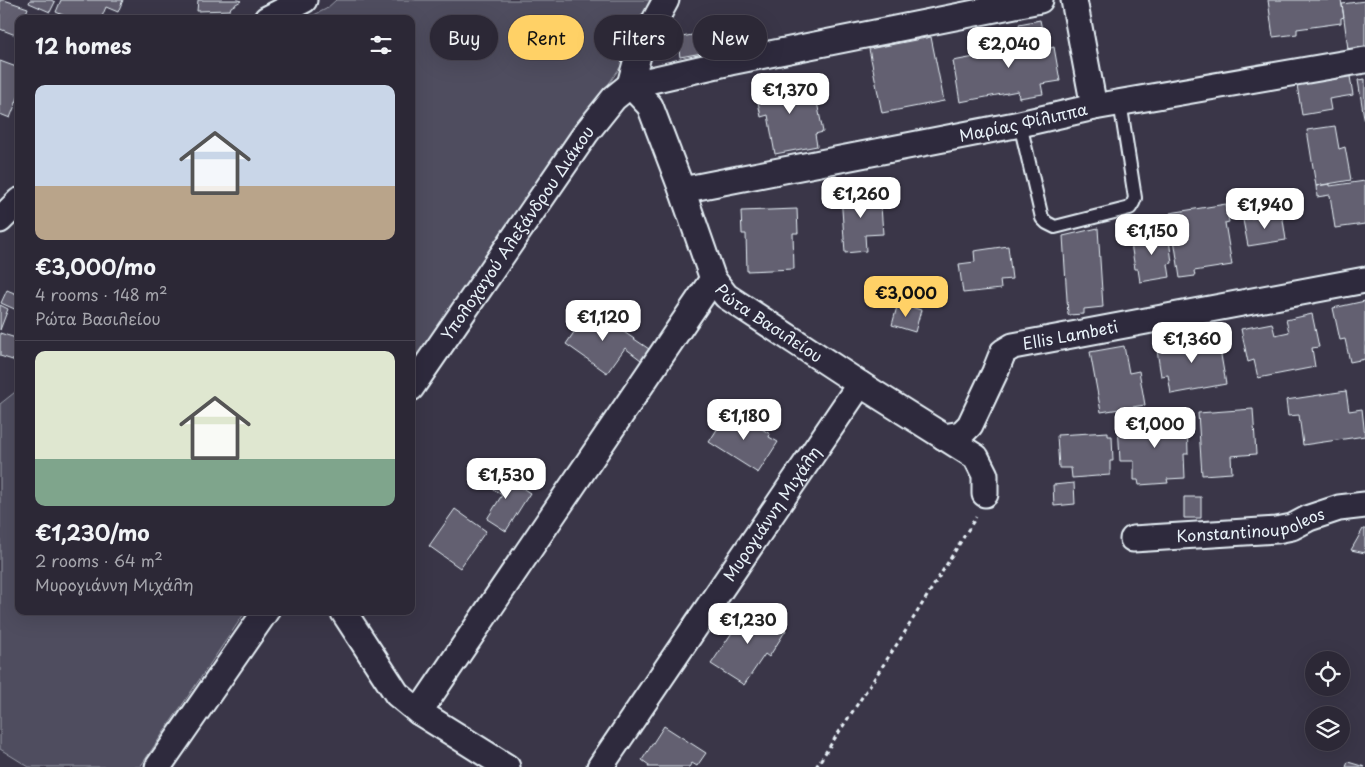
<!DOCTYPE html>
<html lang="en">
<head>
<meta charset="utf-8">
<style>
	:root { --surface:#2c2836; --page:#383442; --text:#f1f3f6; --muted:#a6a6ad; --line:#484451; --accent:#ffd166 }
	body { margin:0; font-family:"Playpen Sans",sans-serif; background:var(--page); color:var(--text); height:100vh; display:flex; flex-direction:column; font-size:19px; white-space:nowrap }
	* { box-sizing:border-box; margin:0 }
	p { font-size:16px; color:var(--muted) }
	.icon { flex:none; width:28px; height:28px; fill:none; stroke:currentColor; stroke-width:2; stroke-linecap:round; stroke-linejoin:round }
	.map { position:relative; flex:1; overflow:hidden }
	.drawer { position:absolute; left:15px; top:15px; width:400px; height:600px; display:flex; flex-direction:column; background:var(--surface); border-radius:10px; box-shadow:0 5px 20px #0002,0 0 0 1px var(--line) }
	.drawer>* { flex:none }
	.top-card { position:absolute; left:430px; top:15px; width:475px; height:45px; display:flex; gap:10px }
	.tools { position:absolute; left:1305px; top:651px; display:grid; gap:10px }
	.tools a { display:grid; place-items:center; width:45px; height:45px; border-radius:50%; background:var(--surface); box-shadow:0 5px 20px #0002,0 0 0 1px var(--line); font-size:25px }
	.price { position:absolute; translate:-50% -42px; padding:0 11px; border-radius:10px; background:#fff; color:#222; font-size:16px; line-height:32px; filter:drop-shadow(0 1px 2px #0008) }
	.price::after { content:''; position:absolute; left:50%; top:30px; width:15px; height:11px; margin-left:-8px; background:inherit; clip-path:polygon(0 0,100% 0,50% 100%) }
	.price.selected { background:var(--accent); color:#111 }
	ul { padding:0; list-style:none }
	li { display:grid; align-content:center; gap:10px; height:265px; padding:0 20px }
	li+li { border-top:1px solid var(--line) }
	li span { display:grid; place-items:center; height:155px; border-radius:10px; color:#555 }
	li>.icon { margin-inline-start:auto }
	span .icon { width:90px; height:90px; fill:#fffc; stroke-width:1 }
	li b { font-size:21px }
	h2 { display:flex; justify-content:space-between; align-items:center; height:60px; padding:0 20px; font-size:21px }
	.tag { padding:0 18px; border-radius:22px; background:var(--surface); box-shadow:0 5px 20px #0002,0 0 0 1px var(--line); font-size:18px; line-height:45px }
	.tag.selected { background:var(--accent); color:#111 }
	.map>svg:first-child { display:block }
</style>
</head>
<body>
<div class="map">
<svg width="1365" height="767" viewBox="0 0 1365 767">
	<rect width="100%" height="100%" fill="#3a3648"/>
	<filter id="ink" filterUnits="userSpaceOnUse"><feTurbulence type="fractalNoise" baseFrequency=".02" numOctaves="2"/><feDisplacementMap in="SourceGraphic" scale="10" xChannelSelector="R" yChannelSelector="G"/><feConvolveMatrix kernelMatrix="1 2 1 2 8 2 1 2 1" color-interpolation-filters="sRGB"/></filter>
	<g filter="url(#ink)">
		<path fill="#504e5f" stroke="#9ca0ac" d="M336,0H659L632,50L411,371V19H306L326,9Z
			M19,389V611H246L140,767H29L0,749V404Z"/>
		<path fill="#636171" stroke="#e8f1f8" d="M0,0H4L28,8L24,19H19L18,36L0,29Z
			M30,0H51L55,2L50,12L29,3Z
			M61,0H123L118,12L106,7L101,19H72L56,12Z
			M198,0H239L241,1L231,7L230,10L197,11Z
			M1268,0H1341L1344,17L1341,18V23L1297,29V34L1273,37Z
			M1365,1V47L1348,49L1342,4Z
			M1040,20L1046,49L1054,47L1060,81L1041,84L1043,94L1019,98L1018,91L960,102L953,61L1023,48L1019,24Z
			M697,34L702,53L680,57L677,38Z
			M931,37L944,101L882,113L869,49Z
			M0,61L19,68V95L10,118L0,114Z
			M1349,70L1353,95L1329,99L1331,110L1302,115L1296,79Z
			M800,78L804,99L816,97L823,132L815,134L817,146L775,154L768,115L761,117L755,87Z
			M1365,79V124L1358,80Z
			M1335,126L1339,149L1345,147L1351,180L1316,186L1307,130Z
			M1365,181V224L1335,228L1330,195L1317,197L1316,186L1330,184V186Z
			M880,192L883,234L865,235L866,251L845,253L841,195Z
			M1226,204L1229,222L1225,223L1232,265L1194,271L1195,276L1180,278L1170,213Z
			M797,209L798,233H793L794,269L747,271L746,234H742L741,211Z
			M1282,213L1286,240L1248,246L1243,220Z
			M1098,228L1103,307L1084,309V314L1068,315L1063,236Z
			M1168,231L1172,263L1168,264L1170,277L1140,282L1138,269H1135L1130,237Z
			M1008,246L1012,279L1000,280L1001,289L963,293L959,264L975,262L974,251Z
			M7,290L19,295V311L1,303Z
			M1365,301V359L1350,362L1345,339L1340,340L1333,308Z
			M898,303L921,310L915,332L892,325Z
			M0,305L8,309L0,330Z
			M590,309L649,349L641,360L625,348L607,373L566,344Z
			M1312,314L1319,347L1312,348L1315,367L1258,378L1254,360L1248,362L1241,329L1272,323L1275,335L1289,332L1286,320Z
			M1217,332L1226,384L1171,394L1168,375L1161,376L1156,344L1181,339L1183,351L1197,349L1195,337Z
			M0,333L19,339V362L0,356Z
			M1124,346L1129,373L1139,371L1145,405L1101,412L1090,352Z
			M1346,391L1349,411L1362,409L1365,436L1303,445L1299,415L1288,416L1286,400Z
			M730,409L770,434L769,437L778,442L758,473L709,442Z
			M1253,409L1256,454L1231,456L1232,473L1202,475L1198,413Z
			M1187,419L1188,454H1184L1185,478L1167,479L1168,483L1139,485L1138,480H1134V461H1120L1118,423Z
			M1108,432V436H1112L1113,461H1110V475L1072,478L1071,468H1059L1057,435Z
			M493,469L530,493L506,531L487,519L502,495L484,483Z
			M1074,483L1075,504L1054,506L1053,485Z
			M1184,497H1201V518H1184Z
			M455,509L486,531L460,568L429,546Z
			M1363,529H1365V553L1351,550Z
			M747,604L786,630L769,657L765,654L744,685L711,664L735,628L733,626Z
			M664,726L706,753L697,766L692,763L689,767H648L649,765L642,760Z
			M1348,762L1365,767H1346Z"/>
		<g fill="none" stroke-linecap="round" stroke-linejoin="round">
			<defs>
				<path id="lane" d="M1020,124L1042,218L1047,223L1055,227L1130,208L1133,203L1135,198L1120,102"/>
				<g id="street">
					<path d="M1074,0L1094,107"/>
					<path d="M267,19L304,0"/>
					<path id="s1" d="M630,85L650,106L682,190L713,279L726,296L860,384L976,457L985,475V494"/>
					<path d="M630,85L640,48L666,0"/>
					<path id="s2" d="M682,190L1020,124L1094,107L1365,60"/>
					<path d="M0,220L19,201"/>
					<path id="s3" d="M411,388L586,133L614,98L630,85L730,62L1040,0"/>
					<path id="s4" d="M944,437L961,434L970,425L995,372L1003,352L1013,346L1365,280"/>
					<path id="s5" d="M1133,539L1277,530L1292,527L1309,518L1339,508L1365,505"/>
					<path d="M343,611L397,694L419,712L507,767"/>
					<path d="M419,712L713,279"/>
					<path d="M158,767L266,611"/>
					<path id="s6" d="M600,767L860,384"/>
				</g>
			</defs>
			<use href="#lane" stroke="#e8f1f8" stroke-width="16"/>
			<use href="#street" stroke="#e8f1f8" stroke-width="29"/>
			<path stroke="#e8f1f8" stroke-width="3" stroke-dasharray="4 4" stroke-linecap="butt" d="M816,767L903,635L976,517"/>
			<use href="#lane" stroke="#2f2a3d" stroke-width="12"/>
			<use href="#street" stroke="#2f2a3d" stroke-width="25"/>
		</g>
	</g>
	<g text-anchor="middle" stroke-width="4" stroke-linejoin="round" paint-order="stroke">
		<g font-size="16" fill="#e8f1f8" stroke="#2f2a3d">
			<text dy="6" stroke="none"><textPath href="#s2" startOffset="348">Μαρίας Φίλιππα</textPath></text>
			<text dy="6" stroke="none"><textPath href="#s3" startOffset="188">Υπολοχαγού Αλεξάνδρου Διάκου</textPath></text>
			<text dy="6" stroke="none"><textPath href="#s1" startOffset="285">Ρώτα Βασιλείου</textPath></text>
			<text dy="6" stroke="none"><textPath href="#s4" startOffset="180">Ellis Lambeti</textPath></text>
			<text dy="6" stroke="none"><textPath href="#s6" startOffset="306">Μυρογιάννη Μιχάλη</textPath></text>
			<text dy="6" stroke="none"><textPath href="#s5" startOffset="119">Konstantinoupoleos</textPath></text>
		</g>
	</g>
</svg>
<div class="tools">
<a><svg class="icon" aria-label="locate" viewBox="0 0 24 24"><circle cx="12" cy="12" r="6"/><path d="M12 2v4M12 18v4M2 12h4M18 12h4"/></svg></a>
<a><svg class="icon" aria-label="layers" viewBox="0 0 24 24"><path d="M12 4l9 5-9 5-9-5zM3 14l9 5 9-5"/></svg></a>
</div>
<b class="price" style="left:1009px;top:69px">€2,040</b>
<b class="price" style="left:790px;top:115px">€1,370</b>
<b class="price" style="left:861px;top:219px">€1,260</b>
<b class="price" style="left:1265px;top:230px">€1,940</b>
<b class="price" style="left:1152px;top:256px">€1,150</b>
<b class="price selected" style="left:906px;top:318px">€3,000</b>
<b class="price" style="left:603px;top:342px">€1,120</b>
<b class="price" style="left:1192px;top:364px">€1,360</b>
<b class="price" style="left:744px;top:441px">€1,180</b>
<b class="price" style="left:1155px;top:449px">€1,000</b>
<b class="price" style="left:506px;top:500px">€1,530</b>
<b class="price" style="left:748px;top:645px">€1,230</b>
<div class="top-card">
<a class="tag">Buy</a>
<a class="tag selected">Rent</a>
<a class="tag">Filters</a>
<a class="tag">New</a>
</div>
<section class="drawer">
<h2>12 homes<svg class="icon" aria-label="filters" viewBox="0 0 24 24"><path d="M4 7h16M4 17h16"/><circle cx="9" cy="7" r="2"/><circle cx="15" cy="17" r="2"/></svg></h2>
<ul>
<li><span style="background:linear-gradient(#c9d6e8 65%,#b9a48a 0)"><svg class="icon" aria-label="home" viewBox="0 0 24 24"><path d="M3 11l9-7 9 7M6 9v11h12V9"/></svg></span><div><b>€3,000/mo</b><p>4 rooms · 148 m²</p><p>Ρώτα Βασιλείου</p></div></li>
<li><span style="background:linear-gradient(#dfe7d0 70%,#7fa58c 0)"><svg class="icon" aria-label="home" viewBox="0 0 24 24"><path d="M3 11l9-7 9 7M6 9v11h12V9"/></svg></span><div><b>€1,230/mo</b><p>2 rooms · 64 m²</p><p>Μυρογιάννη Μιχάλη</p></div></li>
</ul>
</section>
</div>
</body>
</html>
